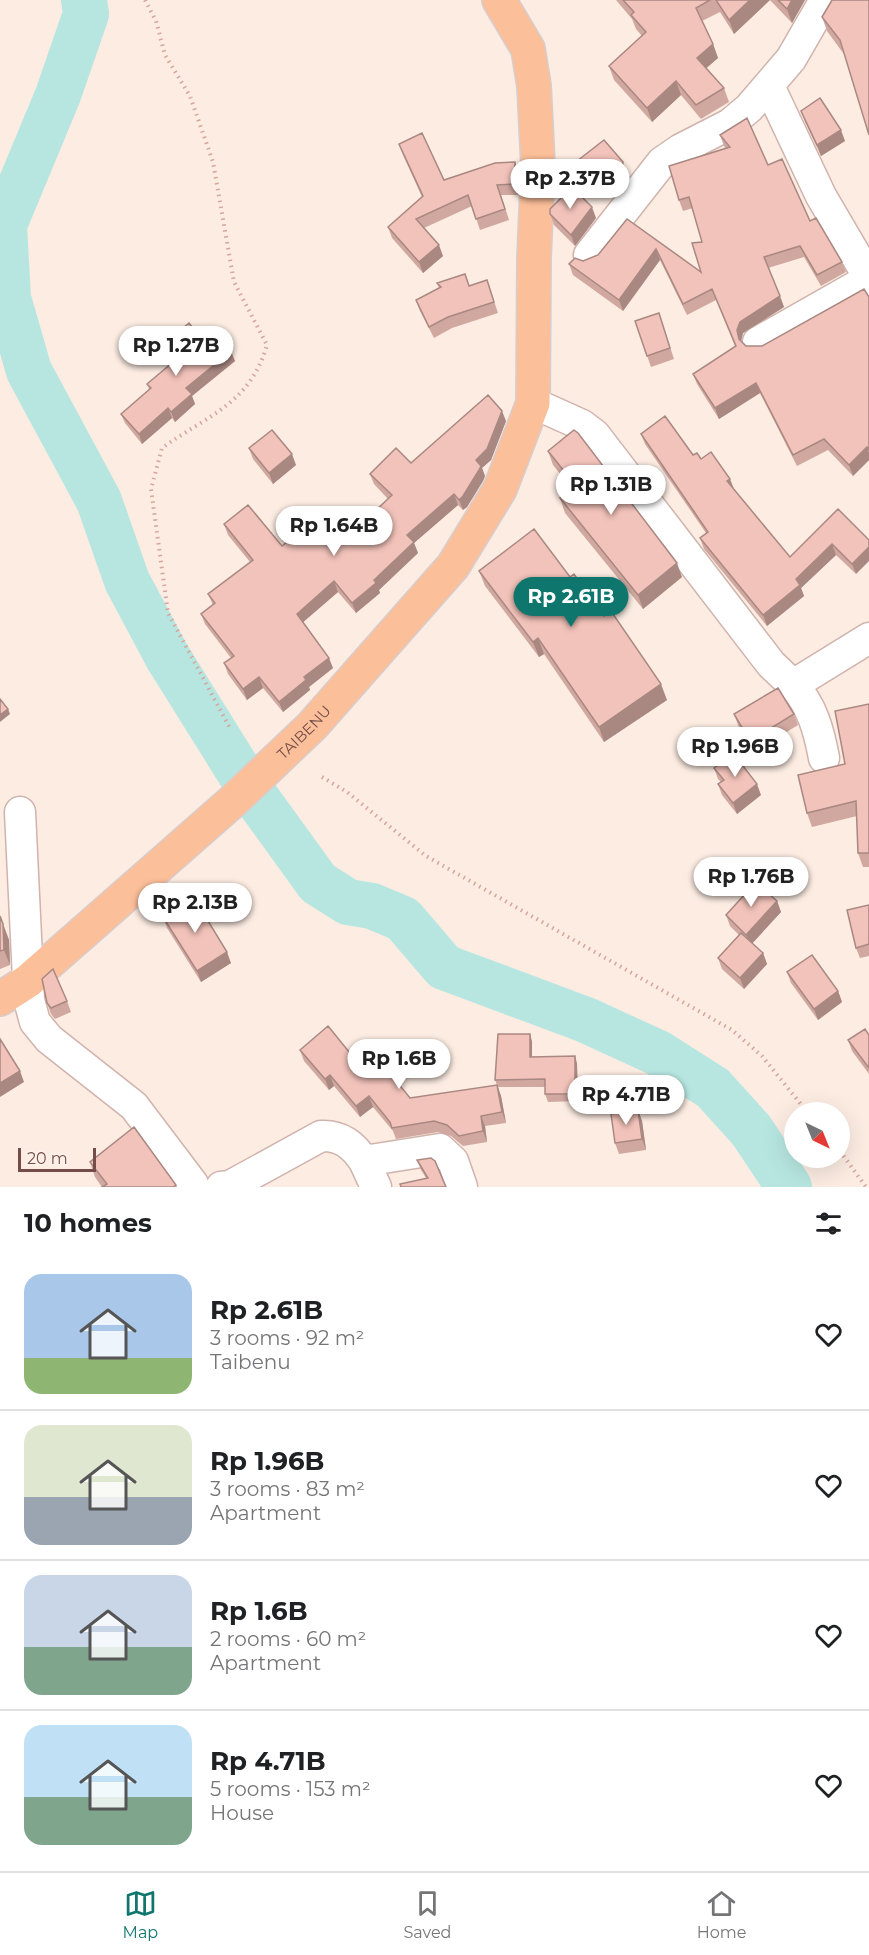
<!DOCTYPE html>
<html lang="en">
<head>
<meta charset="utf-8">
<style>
	:root { --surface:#fff; --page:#f2f2f2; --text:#202124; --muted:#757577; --line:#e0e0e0; --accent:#0f766e }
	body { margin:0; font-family:Montserrat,sans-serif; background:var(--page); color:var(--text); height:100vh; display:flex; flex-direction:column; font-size:22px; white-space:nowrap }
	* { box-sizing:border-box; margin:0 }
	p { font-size:20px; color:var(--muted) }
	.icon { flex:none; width:33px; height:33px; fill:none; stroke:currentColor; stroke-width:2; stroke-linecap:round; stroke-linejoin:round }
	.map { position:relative; height:1187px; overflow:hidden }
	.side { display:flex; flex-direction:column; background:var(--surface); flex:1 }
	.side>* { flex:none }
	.needle { width:39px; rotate:137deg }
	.buttons { position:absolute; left:784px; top:1102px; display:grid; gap:12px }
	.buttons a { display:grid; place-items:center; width:66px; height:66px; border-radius:50%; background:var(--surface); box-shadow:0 6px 24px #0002; font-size:30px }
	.scale { position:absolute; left:18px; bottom:15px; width:78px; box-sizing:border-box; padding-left:6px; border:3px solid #744d49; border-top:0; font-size:16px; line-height:21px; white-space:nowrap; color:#744d49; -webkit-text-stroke:4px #fff1e9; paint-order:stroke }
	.price { position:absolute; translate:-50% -51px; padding:0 14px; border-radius:21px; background:#fff; color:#222; font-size:20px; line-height:39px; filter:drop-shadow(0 2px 3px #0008) }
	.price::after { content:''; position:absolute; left:50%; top:36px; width:18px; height:14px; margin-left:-9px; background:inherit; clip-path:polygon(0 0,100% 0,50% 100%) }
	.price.current { background:var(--accent); color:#fff }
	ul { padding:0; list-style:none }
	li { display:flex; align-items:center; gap:18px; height:150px; padding:0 24px }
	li+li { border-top:2px solid var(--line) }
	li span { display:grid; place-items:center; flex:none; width:168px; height:120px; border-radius:18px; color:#555 }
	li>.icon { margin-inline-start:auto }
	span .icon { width:72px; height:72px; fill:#fffc; stroke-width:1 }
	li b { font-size:26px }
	h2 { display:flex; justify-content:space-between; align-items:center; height:72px; padding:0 24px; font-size:26px }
	.menu { display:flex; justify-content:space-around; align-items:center; height:84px; border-top:2px solid var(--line); background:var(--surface); font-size:16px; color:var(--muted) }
	.menu a { display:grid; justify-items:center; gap:3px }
	.menu .current { color:var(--accent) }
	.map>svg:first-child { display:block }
</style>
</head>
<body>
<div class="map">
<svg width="869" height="1187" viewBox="0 0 869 1187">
	<rect width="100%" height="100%" fill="#fcece2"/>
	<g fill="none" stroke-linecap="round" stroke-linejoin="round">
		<path stroke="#b7e6e1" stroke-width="46" d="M84,0L86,14L58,95L4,225L8,298L29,371L99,501L127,581L167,656L250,789L318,883L348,902L372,906L403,919L444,967L586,1020L658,1053L713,1088L751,1130L789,1187"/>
		<defs>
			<path id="minor" d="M769,86L821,196L869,278
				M589,255L662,162L681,149L730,124L749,108L791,59L825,0
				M758,342L869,279
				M533,403L582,425L595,435L771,664L793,685
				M824,758C819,731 812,705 793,685L869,638
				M20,812L29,1000L35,1022L49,1039L134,1106L193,1184L192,1187
				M364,1161L376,1187
				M221,1187L230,1186L321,1136C341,1135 353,1145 364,1161L440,1149L453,1161L462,1187"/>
			<g id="primary">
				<path id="s1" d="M0,999L28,981L233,801L312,726L453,566L500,489L533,403L534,258L538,165L534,86L528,49L499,0"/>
			</g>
		</defs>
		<use href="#minor" stroke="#d0b3ac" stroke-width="33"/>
		<use href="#primary" stroke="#d8cdcc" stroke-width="36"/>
		<path stroke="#d6a59d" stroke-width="4" stroke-dasharray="1.5 4.5" stroke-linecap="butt" d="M145,0L156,21L165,55L190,96L213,162L234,282L267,345C250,404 208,415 162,448L151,489L168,613L230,728
			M322,777L347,792L426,856L732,1030L762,1056L808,1113
			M840,1151L866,1187"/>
		<use href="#minor" stroke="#fff" stroke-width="30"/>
		<use href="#primary" stroke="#fbbf9a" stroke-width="33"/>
	</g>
	<path fill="#d0a8a0" d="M616,0H805L792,23L770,0L734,34L720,12L702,21L713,44L718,58L706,68L724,88L729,102L701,119L681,95L652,122L614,80L609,66L642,36L636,29L632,19Z
		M832,0L843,53L827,31L822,17Z
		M801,111L845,141L821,156L805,122Z
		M720,135L768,165L842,262L846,272L821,286L804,257L768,268L784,307L743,333L741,341L746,346H762L869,297V460L853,476L828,450L797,466L760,393L719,419L697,384L693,374L735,346L716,300L687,315L660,260L623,311L573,275L569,264L583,261L598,255L627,219L701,272L702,242L693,208L683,211L679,200L726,149L724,146Z
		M399,144L444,180L519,172L518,195H501L509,220L480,230L472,206L424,228L443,256L423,273L392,238L388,227L422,197L403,155Z
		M577,161L623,162L627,173L606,191H597L582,172Z
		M550,214L596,218L575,246L554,225Z
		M487,280L498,313L452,328L434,338L420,311L416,300L439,288L437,283L469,286Z
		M659,313L674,359L651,367L635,321Z
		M166,342L205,343L235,361L192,396L195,404L175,422L172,418L142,444L125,423L121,414L149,389L147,384L176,359L170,352Z
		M506,421L491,460L482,468L485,476L483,481L467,507L463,510L458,505L414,543L418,553L379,590L380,593L356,613L338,592L303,622L333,668L309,687L310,690L283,712L263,688L247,700L228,674L224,663L231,658L205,624L201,614L213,605L208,594L250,562L228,535L224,524L282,546L350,535L388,499L374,484L370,474L411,463Z
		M641,434L701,459L733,488L790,557L838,509L856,574L836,555L801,588L804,596L767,626L704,549L700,538L706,533L645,444Z
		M249,448L296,465L273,484L253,459Z
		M548,451L682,577L643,609L565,513L560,498L573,490L553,465Z
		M479,571L570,577L604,616L667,700L604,742L544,654L539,657L485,586Z
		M869,704V867H863L858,853L857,816L812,827L807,813L845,764Z
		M734,714H794L798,725L754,752L738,725Z
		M714,768L761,795L737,814L722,795L718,784L721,782L718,779Z
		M777,901L781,912L752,943L763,953L767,964L744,989L722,969L718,958L739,935L730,926L726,915Z
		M869,905V956L860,958L856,948Z
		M0,916L9,940L10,965L0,969Z
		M163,917L231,963L201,982L167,928Z
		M787,972L838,991L842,1002L818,1020L791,983Z
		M67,1001L71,1012L55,1019L51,1014L47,1003Z
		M530,1034L532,1042V1057L575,1056L577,1064L578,1101L548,1102L545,1094V1087H498L501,1096L506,1123L485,1126L487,1142L463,1146L451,1136L438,1132L396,1139L393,1131L373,1107L360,1117L334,1086L329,1090L304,1061L300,1050L358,1063L410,1098L497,1085L495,1080Z
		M869,1035V1074L852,1051L848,1040Z
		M638,1110L642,1121L646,1150L619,1154L615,1143Z
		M417,1160L446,1187L426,1178L421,1170Z
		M90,1162L176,1185L177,1187H102L95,1177Z"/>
	<path fill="#a98882" d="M750,0H770L734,34L729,20Z
		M792,0H805L792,23L787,9Z
		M713,44L718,58L702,72L697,58Z
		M676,81L681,95L652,122L647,108Z
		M841,130L845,141L821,156L817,145Z
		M515,162L519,172L518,195L514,184Z
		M623,162L627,173L606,191L602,180Z
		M592,207L596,218L575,246L571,235Z
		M439,245L443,256L423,273L419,262Z
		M656,249L660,260L623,311L619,300Z
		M780,296L784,307L743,333L741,341L739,339L737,330L740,322Z
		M231,351L235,361L192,396L195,404L175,422L171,412L186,388Z
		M756,383L760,393L719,419L715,408Z
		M168,408L172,418L142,444L139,434Z
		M502,411L506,421L491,460L482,468L485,476L483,481L467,507L463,510L459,500L476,460Z
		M867,447L869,453V460L853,476L849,465Z
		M292,454L296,465L273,484L269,473Z
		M730,479L734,489L727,481Z
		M454,494L458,505L414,543L418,553L379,590L380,593L356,613L352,603L407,535Z
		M832,544L836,555L801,588L804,596L767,626L763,615L796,579Z
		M869,547V561L856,574L852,564Z
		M677,563L682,577L643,609L638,595Z
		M334,581L338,592L301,624L297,614Z
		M538,638L544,654L539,657L533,642Z
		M329,658L333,668L309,687L310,690L283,712L279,702L304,677Z
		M259,677L263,688L247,700L243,689Z
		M661,684L667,700L604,742L599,727Z
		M8,709L10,714L0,722V715Z
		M757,784L761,795L737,814L733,803Z
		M777,901L781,912L750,946L746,935Z
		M3,924L9,940L10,965L4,950Z
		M227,952L231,963L201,982L197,971Z
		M763,953L767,964L744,989L740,978Z
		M838,991L842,1002L818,1020L814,1009Z
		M530,1034L532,1042V1065L530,1057Z
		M575,1056L577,1064L578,1101L575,1094Z
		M20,1071L24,1082L0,1097V1083Z
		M330,1075L334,1086L329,1090L325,1079Z
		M497,1085L501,1096L506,1123L502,1112Z
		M369,1096L373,1107L360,1117L356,1106Z
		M638,1110L642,1121L646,1150L642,1139Z
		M481,1116L485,1126L487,1142L483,1131Z"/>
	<path fill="#f2c3ba" stroke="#a98882" stroke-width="1.5" d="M623,0H710L696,8L713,44L697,58L724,88L696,105L676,81L647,108L609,66L646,32L631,15L634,12Z
		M716,0H750L729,20Z
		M778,0H792L787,9Z
		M832,0H869V135L840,40L822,17Z
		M820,98L841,130L817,145L801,111Z
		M747,118L768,165L782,159L810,221L816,218L842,262L817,275L800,246L764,257L780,296L740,322L737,330L739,339L746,346H762L864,289L869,297V450L867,447L849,465L824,439L793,455L756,383L715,408L693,374L736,346L712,289L683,304L656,249L619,300L569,264L575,258L583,261L598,255L627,219L701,272L692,243L702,242L689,197L679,200L669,166L730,147L720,135Z
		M422,133L444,180L495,163L515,162L514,184L497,185L505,209L476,219L468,195L416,219L439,245L419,262L388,227L423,196L399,144Z
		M604,140L623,162L602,180H593L577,161Z
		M572,187L592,207L571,235L550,214V209Z
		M465,274L469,286L487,280L494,302L448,317L429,327L416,300L441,287L437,283Z
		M659,313L670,348L647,356L635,321Z
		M189,323L205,343L217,333L231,351L186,388L192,394L171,412L168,408L139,434L121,414L151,388L147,384L179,357L166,342Z
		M488,395L502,411L487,449L476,460L481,466L479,470L463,496L459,500L454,494L407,535L414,542L374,580L376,583L352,603L334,581L297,614L329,658L304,677L306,680L279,702L259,677L243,689L224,663L234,656L201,614L215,603L208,594L253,560L224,524L248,505L282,546L327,509L350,535L392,495L370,474L396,448L411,463Z
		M665,416L693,455L697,453L701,459L711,452L730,479L727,481L790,557L838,509L869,540V547L852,564L832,544L796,579L800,585L763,615L700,538L708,532L641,434Z
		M272,430L292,454L269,473L249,448Z
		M574,430L578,433L677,563L638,595L560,498L577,487L548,451Z
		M534,529L570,577L574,574L604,616L611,611L661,684L599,727L538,638L533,642L479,571Z
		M778,688L794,714L750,741L734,714Z
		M0,699L8,709L0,715Z
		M869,704V853H858L856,801L807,813L798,775L845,764L835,711Z
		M733,753L757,784L733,803L718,784L724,780L714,768Z
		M756,882L777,901L746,935L726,915Z
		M194,898L227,952L197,971L163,917Z
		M869,905V944L856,948L847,910Z
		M0,916L3,924L4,950L0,951Z
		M741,933L763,953L740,978L718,958Z
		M812,955L838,991L814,1009L787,972Z
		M53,969L67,1001L51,1008L47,1003L42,979Z
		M328,1026L358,1063L372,1051L410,1098L497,1085L502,1112L481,1116L483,1131L459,1136L447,1125L434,1121L392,1128L390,1122L369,1096L356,1106L330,1075L325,1079L300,1050Z
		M865,1029L869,1035V1068L848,1040Z
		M498,1034H530V1057L575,1056V1094H545V1079L495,1080Z
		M0,1039L20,1071L0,1083Z
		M638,1110L642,1139L615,1143L611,1114Z
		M134,1127L176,1185L173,1187H102L107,1184L90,1162Z
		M431,1158L435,1161L446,1187H401L400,1184L428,1178L417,1160Z"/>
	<g text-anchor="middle" stroke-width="4.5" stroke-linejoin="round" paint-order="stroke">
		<g font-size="15" fill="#744d49" stroke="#fff1e9">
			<text dy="5" stroke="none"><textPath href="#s1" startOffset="405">TAIBENU</textPath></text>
		</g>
	</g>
</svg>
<div class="buttons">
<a><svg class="needle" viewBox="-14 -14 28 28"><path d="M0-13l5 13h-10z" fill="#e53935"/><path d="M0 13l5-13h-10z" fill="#757577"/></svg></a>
</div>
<div class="scale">20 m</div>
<b class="price" style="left:570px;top:210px">Rp 2.37B</b>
<b class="price" style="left:176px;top:377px">Rp 1.27B</b>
<b class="price" style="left:611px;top:516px">Rp 1.31B</b>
<b class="price" style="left:334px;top:557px">Rp 1.64B</b>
<b class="price current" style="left:571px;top:628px">Rp 2.61B</b>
<b class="price" style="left:735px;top:778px">Rp 1.96B</b>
<b class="price" style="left:751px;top:908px">Rp 1.76B</b>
<b class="price" style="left:195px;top:934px">Rp 2.13B</b>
<b class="price" style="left:399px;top:1090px">Rp 1.6B</b>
<b class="price" style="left:626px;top:1126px">Rp 4.71B</b>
</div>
<section class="side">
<h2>10 homes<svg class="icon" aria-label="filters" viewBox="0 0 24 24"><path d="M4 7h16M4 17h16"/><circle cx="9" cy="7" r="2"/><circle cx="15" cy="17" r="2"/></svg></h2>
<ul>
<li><span style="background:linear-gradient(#a9c7e8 70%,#8fb573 0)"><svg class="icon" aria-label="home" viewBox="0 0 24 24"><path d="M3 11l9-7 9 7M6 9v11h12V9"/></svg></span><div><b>Rp 2.61B</b><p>3 rooms · 92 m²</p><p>Taibenu</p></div><svg class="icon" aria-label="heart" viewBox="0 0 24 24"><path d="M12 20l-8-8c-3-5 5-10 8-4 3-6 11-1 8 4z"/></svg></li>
<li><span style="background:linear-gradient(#dfe7d0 60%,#9aa5b1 0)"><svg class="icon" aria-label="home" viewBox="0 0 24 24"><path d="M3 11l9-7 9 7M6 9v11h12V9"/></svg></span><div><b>Rp 1.96B</b><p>3 rooms · 83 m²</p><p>Apartment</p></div><svg class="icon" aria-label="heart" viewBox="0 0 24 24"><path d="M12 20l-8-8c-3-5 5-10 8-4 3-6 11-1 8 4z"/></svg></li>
<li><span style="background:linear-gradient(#c9d6e8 60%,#7fa58c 0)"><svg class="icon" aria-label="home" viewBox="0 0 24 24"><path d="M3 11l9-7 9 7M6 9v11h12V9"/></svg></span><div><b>Rp 1.6B</b><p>2 rooms · 60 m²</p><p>Apartment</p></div><svg class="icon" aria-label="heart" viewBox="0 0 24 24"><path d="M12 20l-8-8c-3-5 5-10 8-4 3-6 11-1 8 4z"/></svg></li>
<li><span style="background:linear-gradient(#bfe0f5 60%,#7fa58c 0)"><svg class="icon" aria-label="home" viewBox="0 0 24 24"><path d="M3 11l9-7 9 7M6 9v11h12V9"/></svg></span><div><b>Rp 4.71B</b><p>5 rooms · 153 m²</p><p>House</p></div><svg class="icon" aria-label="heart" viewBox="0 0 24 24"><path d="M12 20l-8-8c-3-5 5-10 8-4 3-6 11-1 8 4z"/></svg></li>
</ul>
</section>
<nav class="menu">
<a class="current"><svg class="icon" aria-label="map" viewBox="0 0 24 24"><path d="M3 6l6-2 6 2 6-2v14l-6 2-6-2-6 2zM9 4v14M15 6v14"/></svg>Map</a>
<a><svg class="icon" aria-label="saved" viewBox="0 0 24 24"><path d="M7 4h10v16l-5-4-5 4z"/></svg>Saved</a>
<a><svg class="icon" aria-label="home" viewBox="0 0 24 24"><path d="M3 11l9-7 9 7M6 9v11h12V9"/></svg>Home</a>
</nav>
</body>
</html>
